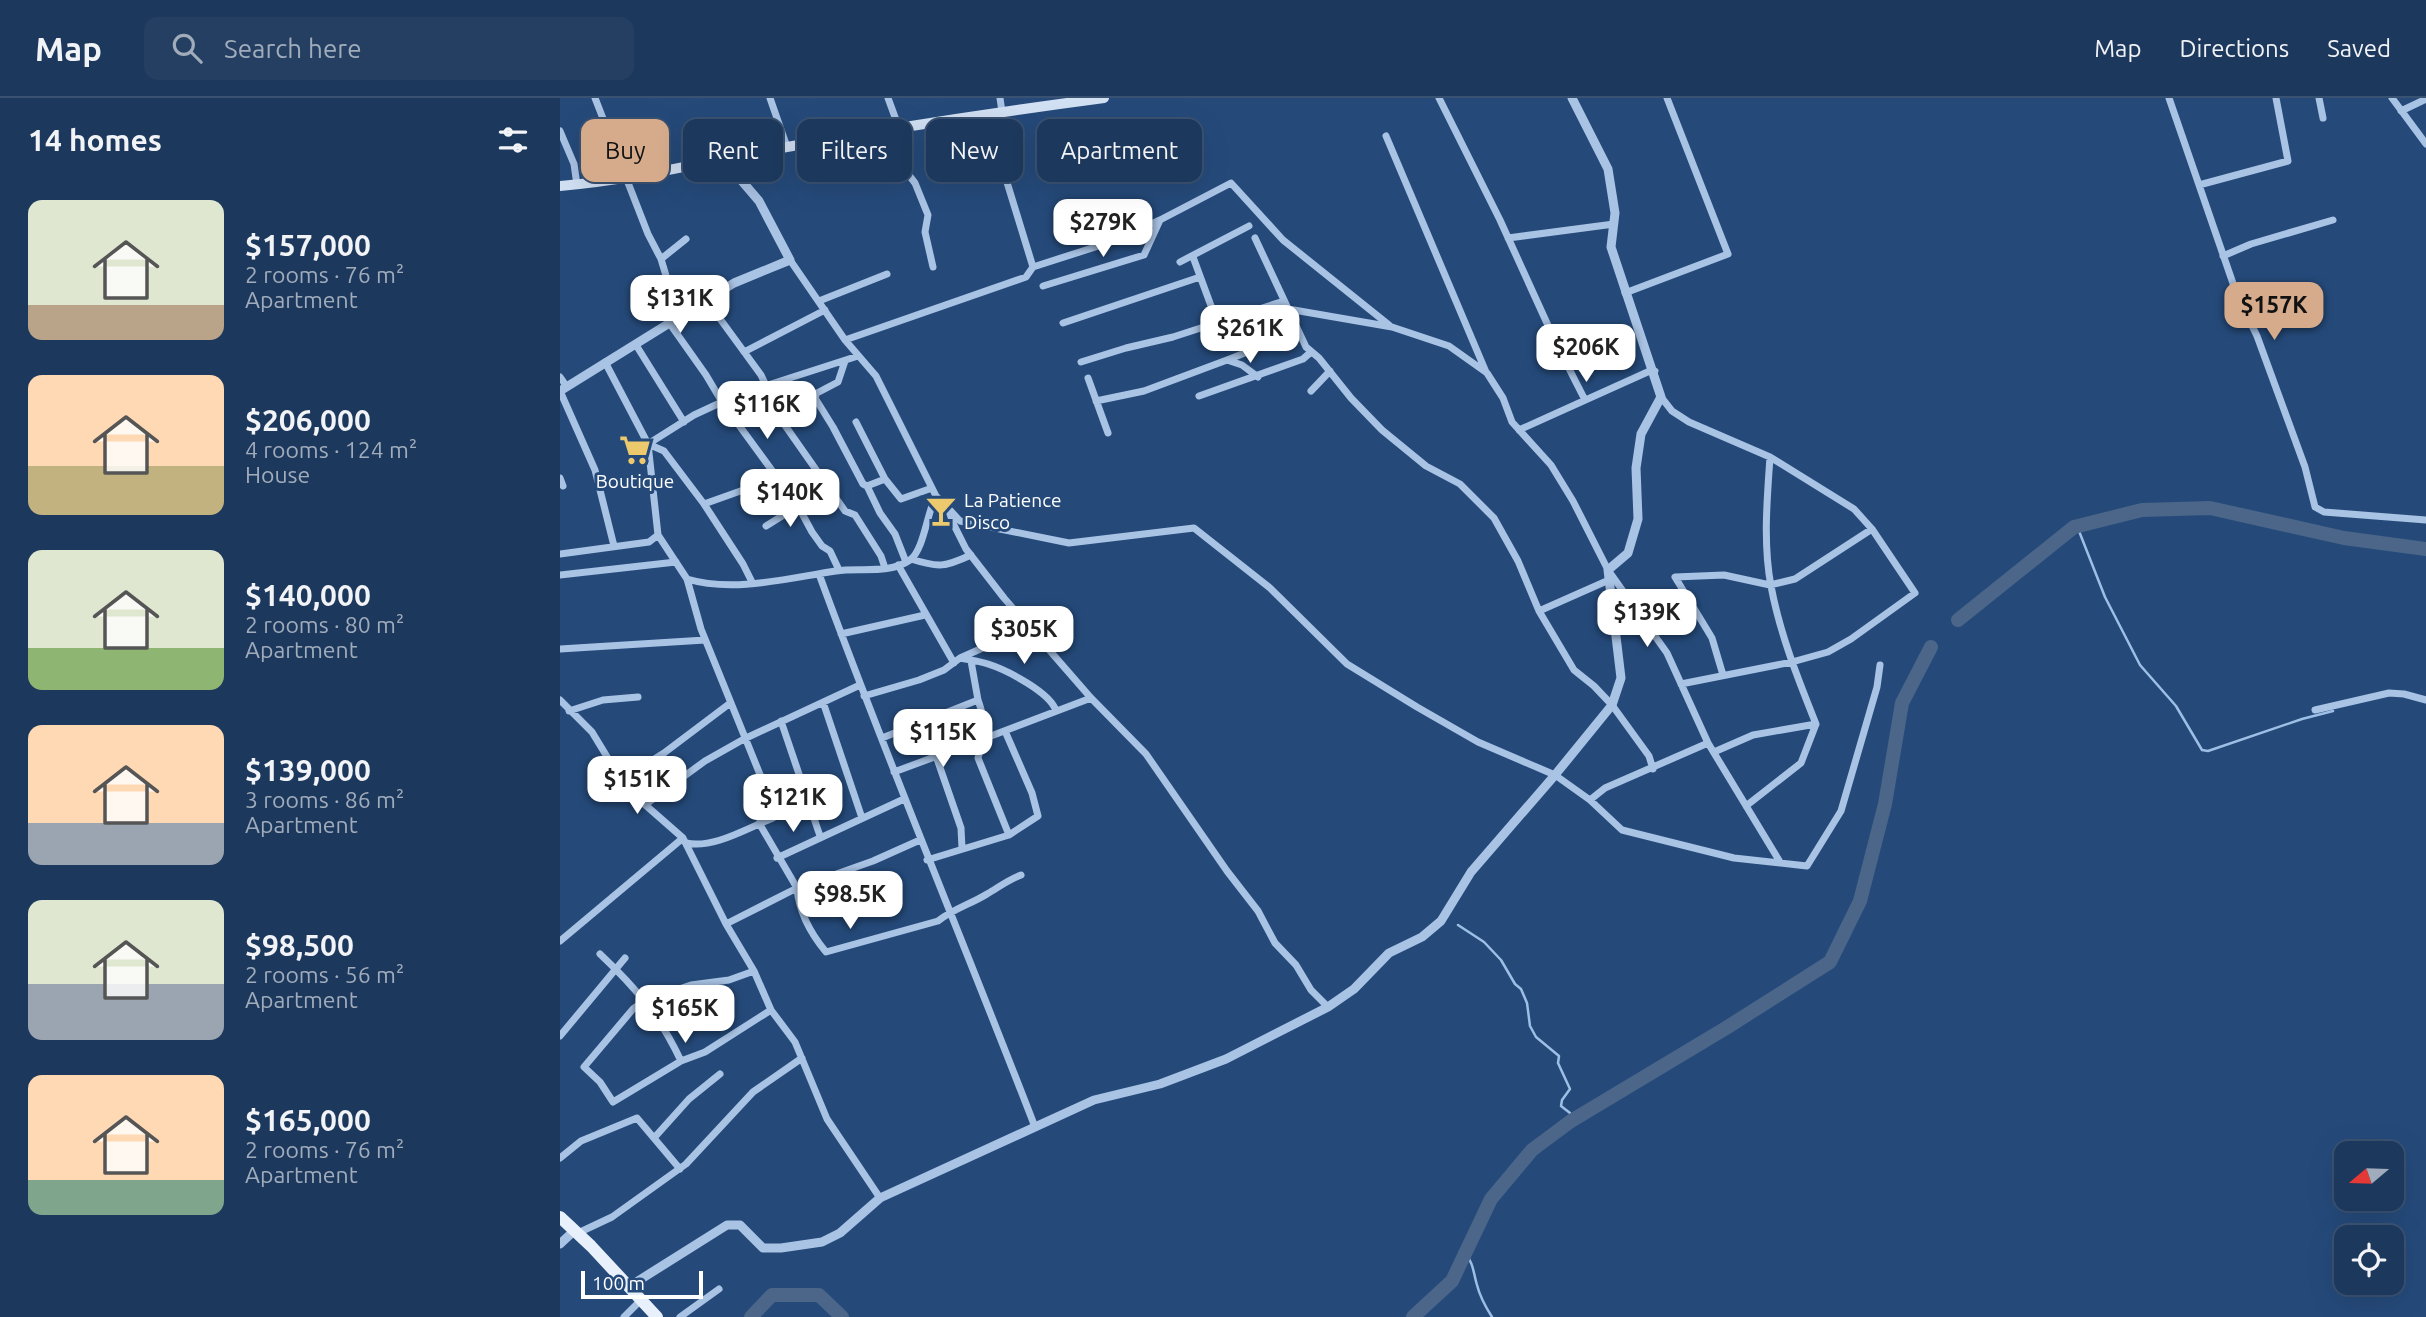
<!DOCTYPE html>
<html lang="en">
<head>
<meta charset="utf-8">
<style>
	:root { --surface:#1c385c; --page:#253f62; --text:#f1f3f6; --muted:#a0acbb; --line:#3a5272; --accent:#d6ab8b }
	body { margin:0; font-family:Ubuntu,sans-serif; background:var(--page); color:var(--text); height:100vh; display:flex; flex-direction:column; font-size:26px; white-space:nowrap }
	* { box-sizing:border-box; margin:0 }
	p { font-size:23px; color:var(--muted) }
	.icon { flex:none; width:38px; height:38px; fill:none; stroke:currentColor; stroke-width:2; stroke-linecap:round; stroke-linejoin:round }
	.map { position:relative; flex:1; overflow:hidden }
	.sheet { display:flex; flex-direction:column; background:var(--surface); width:560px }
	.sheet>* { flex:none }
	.hud { position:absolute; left:21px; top:21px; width:665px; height:63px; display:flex; gap:14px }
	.needle { width:46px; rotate:251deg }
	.tools { position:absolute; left:1774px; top:1043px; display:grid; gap:14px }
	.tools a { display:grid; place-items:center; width:70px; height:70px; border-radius:14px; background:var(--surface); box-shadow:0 7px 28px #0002,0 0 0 2px var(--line); font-size:35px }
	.scale { position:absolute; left:21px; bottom:18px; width:122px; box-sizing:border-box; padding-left:7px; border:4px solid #fff; border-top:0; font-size:19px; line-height:24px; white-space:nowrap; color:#fff; -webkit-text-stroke:5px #254a7a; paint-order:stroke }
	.price { position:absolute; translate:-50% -60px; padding:0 16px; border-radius:14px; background:#fff; color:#222; font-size:23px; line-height:46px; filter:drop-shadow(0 2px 4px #0008) }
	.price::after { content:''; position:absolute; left:50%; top:42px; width:21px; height:16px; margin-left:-10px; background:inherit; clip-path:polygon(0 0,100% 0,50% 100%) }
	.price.on { background:var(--accent); color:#111 }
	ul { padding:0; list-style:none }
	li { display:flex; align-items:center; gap:21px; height:175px; padding:0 28px }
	li span { display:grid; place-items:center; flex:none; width:196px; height:140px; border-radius:14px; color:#555 }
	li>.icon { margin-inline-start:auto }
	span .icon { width:84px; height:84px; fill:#fffc; stroke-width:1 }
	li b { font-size:30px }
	h2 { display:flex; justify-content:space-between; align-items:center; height:84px; padding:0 28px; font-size:30px }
	.chip { padding:0 24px; border-radius:14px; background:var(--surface); box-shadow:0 7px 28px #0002,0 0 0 2px var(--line); font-size:24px; line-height:63px }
	.chip.on { background:var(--accent); color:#111 }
	header { display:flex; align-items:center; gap:42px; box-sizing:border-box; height:98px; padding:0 35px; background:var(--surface); border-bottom:2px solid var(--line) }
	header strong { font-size:33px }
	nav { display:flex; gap:38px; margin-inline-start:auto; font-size:24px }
	.search { width:490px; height:63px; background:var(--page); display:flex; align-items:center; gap:18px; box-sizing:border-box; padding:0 24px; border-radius:14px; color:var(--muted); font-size:26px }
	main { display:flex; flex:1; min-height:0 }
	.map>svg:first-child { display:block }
</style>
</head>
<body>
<header>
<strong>Map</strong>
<div class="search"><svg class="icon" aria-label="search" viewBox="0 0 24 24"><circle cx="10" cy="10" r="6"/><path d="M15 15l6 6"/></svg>Search here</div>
<nav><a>Map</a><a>Directions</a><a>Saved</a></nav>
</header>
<main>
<section class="sheet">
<h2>14 homes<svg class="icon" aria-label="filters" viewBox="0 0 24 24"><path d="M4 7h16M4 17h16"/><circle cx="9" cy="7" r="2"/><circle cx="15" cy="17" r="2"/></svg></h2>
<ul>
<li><span style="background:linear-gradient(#dfe7d0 75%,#b9a48a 0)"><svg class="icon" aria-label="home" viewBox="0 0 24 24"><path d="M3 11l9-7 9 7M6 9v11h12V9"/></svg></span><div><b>$157,000</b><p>2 rooms · 76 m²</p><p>Apartment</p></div></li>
<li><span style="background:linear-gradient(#ffd9b3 65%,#c2b280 0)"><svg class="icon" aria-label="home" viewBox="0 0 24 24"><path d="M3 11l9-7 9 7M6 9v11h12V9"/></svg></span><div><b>$206,000</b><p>4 rooms · 124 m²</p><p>House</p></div></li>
<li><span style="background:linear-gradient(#dfe7d0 70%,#8fb573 0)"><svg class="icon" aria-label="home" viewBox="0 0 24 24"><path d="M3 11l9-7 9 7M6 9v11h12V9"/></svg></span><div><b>$140,000</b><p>2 rooms · 80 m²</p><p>Apartment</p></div></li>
<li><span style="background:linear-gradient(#ffd9b3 70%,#9aa5b1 0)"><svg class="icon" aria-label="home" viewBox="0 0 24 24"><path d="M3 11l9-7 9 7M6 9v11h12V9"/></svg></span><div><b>$139,000</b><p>3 rooms · 86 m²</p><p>Apartment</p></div></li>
<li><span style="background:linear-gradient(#dfe7d0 60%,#9aa5b1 0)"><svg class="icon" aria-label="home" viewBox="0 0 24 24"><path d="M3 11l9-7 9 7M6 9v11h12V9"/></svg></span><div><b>$98,500</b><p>2 rooms · 56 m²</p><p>Apartment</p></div></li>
<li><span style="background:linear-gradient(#ffd9b3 75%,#7fa58c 0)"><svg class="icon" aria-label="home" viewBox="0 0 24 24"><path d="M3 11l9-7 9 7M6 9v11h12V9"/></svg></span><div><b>$165,000</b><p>2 rooms · 76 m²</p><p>Apartment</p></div></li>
</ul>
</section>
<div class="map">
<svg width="1866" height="1219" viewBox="0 0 1866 1219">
	<rect width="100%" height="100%" fill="#254a7a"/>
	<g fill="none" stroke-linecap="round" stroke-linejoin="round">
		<path stroke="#9dbee5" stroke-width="2.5" d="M1517,428L1545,499L1580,567L1616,608L1642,652L1648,653L1742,621L1773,613
			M898,827L924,844L941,862L955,886L961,891L967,905L970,928L976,939L999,958L998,965L1010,991L1002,1002L1001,1008L1010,1015L1011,1023
			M905,1155C914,1166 913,1174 917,1187C920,1199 925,1208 932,1219"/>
		<path stroke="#4b6689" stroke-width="14" d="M1398,522L1514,429L1582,412L1650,410L1784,440L1866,451
			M191,1219L212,1197H259L282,1219
			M853,1219L892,1183L931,1101L972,1052L1011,1023L1166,930L1270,864L1300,803L1325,706L1342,605L1371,549"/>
		<path stroke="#a9c3e4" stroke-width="7" d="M35,0L88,136L101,161L126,141
			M210,0L227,49
			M328,0L339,30
			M440,0L442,14
			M879,0L940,122L996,245L1025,302
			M1609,0L1677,197L1697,238L1745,369L1755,409L1764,414L1866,422
			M1759,0L1763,20
			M1832,0L1866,46
			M1841,13L1866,1
			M0,33L14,66L17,87
			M324,33L341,67L355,85L368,117L365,134L373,169
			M826,38L926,274
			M1639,87L1728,63L1716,0
			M695,140L746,249L759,260L791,300L822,332L866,368L900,386L934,420L958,463L979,513L1014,572L1034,588L1052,607L1089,658L1093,671
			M948,140L1054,126
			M1663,158L1691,146L1773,122
			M633,159L657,224
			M101,161L113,201L122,219
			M230,162L285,242L316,278L376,398L388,410L393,425L406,451L444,500L531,600L586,656L667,773L698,813L715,845L736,867L751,892L768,909
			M620,164L689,128
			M473,169L557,142L600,122
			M483,188L584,157L600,122L671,85L723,142L829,227
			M1065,195L1168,156L1107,0
			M147,203L201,277L224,326L285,413L295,417L321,458L325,470
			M259,203L327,176
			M728,211L832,229L889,248L927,275L943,300L952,324L991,367L1013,403L1048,472L1107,555L1148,645L1220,764
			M503,225L640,179
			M110,226L146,277L162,304L238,408L252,434L262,448L270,453L279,472
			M285,242L466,179L473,169L426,16
			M76,247L124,324
			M184,254L265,212
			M667,262L738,234
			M285,263L278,284L257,295L255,300L273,329L303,386L307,388L320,415L335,436L346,464
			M45,264L88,346L98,437L127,481C174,495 229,480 276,473C300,469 328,477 350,462C364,452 367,414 376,398
			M521,264L566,250L613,239L724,203
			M0,279L7,289
			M528,280L548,335
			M0,293L35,372L54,448
			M751,293L770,273
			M639,298L743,261L751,254
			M1101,299L1112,313L1129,324L1210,359L1294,411L1312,431L1355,495L1291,541L1268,554L1232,564L1121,586
			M536,303L584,293L667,262L682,267L698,279
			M164,308L205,288L298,258
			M296,324L325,381L341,401L372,390
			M959,332L1092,272L1095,273
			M88,346L104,353L144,406L183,466L192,484
			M88,346L134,317L162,304
			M0,380L3,388
			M307,388L325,381
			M144,406L217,380
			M388,410L400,423L509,445L634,430L710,490L787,566L857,609L918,644L995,677L1030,702L1062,732L1174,760L1247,768L1281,713L1317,589L1320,567
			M206,428L238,408
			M0,456L89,444L98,437
			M351,461C379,470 385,469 411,457
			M338,467L394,565
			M259,476C327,662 404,845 475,1029
			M0,477L116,464
			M979,513L1049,482
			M281,536L365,517
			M0,551L145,542
			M400,560C409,562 419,563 428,566C447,572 491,595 496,613
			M411,563L418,602
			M1163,577L1152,540L1115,479L1164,477L1210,487L1235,481L1312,431
			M304,598L359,582L384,572L400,560L454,536L473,534
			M0,602L32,634L66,690L123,740L166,826L194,873L211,912L235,944L267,1021L320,1100
			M263,604L302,720
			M1755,612L1829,595L1844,596L1866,602
			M9,613L43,602L78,599
			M221,623L260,738
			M322,640L418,602C423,616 425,626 423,641L334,674
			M1154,654L1193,637L1256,626
			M376,658L401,730L402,750
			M61,682L104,655L169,606
			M1030,702L1045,690L1148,645
			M85,707L145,663L184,641L300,587
			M1186,708L1241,665L1256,626C1238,581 1220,536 1211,488C1203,446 1207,402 1210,359
			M199,725L237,790L313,763L360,742
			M449,737L418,660L423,641L531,600
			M126,745C154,751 187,730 213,720L214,711L141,531L127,481
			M217,760L344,701
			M367,762L449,737L478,718L472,695L445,633
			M166,826L237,790C239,814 251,836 266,854L378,823C393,811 411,806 427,796C439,789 448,782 461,777
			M0,843L123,740
			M40,856C76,890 100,918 121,963
			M194,873L169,882L131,887L86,902L73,911L24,969L40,984L53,1004L121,963L145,954L211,912
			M147,885L152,913
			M0,938L65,860
			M94,1040L129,1001L160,976
			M0,1060L21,1043L77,1020L120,1071
			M18,1135L52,1119L126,1066L193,994L242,960
			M64,1219L81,1202
			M120,1219L159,1191"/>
		<path stroke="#a9c3e4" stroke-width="9" d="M0,293L174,185L230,162L199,103L163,61
			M0,1146L15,1132
			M70,1188L167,1127H180L203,1150H221L262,1144L280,1135L320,1100L534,1002L600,986L666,961L768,909L794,891L829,855L862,839L881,823L911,774L995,677L1052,607L1061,580L1048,472L1068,455L1078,421L1076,370L1081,336L1101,299L1051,149L1055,115L1048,71L1012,0"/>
		<path stroke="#d2e0f4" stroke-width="10" d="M0,88C76,82 151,62 227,49C332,30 438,14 544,0"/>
		<path stroke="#e8f0fc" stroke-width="12" d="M0,1119L31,1148L97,1219"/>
	</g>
	<defs>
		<symbol id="supermarket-bare" viewBox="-9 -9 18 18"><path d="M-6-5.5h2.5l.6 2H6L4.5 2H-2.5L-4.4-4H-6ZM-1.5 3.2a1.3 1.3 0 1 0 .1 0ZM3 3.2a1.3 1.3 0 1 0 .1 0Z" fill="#edc96e" stroke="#254a7a" stroke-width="2.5" paint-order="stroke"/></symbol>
		<symbol id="bar-bare" viewBox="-9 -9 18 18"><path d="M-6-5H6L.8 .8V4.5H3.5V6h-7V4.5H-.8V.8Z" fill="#edc96e" stroke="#254a7a" stroke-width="2.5" paint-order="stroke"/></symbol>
	</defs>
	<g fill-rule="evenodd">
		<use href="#supermarket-bare" x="53" y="330" width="44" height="44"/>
		<use href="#bar-bare" x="359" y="391" width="44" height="44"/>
	</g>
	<g text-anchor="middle" stroke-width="6" stroke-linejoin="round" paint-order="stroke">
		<g font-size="19" fill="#fff" stroke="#254a7a">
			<text x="75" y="390">Boutique</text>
			<text x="404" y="409" text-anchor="start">La Patience<tspan x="404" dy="22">Disco</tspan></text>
		</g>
	</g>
</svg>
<div class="tools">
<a><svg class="needle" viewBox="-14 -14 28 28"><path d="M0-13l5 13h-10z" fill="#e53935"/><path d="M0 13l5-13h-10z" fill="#a0acbb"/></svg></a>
<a><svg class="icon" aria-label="locate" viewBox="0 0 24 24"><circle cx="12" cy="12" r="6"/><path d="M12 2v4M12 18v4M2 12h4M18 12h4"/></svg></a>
</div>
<div class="scale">100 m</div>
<b class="price" style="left:543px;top:161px">$279K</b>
<b class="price" style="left:120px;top:237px">$131K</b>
<b class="price on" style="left:1714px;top:244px">$157K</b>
<b class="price" style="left:690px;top:267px">$261K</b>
<b class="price" style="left:1026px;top:286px">$206K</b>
<b class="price" style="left:207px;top:343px">$116K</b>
<b class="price" style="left:230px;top:431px">$140K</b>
<b class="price" style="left:1087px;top:551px">$139K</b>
<b class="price" style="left:464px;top:568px">$305K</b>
<b class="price" style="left:383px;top:671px">$115K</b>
<b class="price" style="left:77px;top:718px">$151K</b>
<b class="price" style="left:233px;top:736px">$121K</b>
<b class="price" style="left:290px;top:833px">$98.5K</b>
<b class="price" style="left:125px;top:947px">$165K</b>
<div class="hud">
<a class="chip on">Buy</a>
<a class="chip">Rent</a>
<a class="chip">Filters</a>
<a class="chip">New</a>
<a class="chip">Apartment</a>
</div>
</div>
</main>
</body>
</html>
